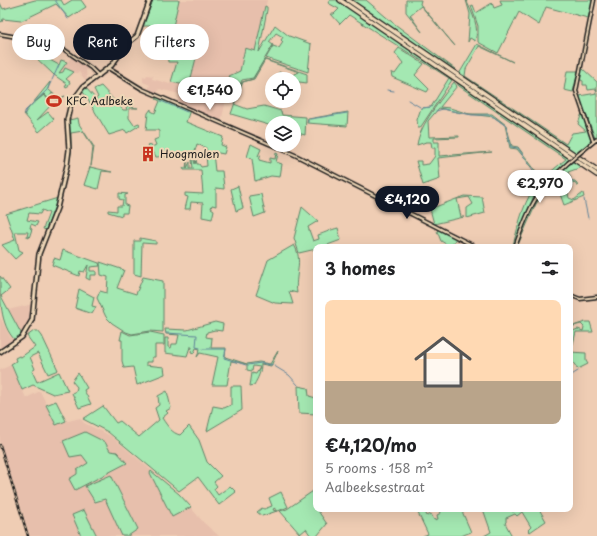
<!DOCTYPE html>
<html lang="en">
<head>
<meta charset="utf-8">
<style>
	:root { --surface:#fff; --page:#f2f2f2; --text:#202124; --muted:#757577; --accent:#111827 }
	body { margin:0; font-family:"Playpen Sans",sans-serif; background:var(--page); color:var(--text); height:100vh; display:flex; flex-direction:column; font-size:15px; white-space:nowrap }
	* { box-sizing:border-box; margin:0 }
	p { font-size:13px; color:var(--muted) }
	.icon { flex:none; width:22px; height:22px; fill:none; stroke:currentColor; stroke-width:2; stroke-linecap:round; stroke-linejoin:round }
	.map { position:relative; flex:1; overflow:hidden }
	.details { position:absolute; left:313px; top:244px; width:260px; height:268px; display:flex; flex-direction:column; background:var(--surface); border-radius:8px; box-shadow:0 4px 16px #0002 }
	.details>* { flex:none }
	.top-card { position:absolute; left:12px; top:24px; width:241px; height:36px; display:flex; gap:8px }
	.fabs { position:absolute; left:265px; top:72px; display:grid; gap:8px }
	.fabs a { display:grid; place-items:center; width:36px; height:36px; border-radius:50%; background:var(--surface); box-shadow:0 4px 16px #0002; font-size:20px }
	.price { position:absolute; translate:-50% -34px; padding:0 9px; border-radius:14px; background:#fff; color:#222; font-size:13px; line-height:26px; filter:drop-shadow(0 1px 2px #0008) }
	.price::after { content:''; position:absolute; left:50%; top:24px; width:12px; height:9px; margin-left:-6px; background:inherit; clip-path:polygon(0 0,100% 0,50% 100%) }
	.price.active { background:var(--accent); color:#fff }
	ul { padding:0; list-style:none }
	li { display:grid; align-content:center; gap:8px; height:212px; padding:0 12px }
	li span { display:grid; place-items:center; height:124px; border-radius:8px; color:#555 }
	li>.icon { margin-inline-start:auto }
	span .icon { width:72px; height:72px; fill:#fffc; stroke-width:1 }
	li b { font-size:17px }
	h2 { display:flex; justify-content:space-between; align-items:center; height:48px; padding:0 12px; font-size:17px }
	.chip { padding:0 14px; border-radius:18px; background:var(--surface); box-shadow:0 4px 16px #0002; font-size:14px; line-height:36px }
	.chip.active { background:var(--accent); color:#fff }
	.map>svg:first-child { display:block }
</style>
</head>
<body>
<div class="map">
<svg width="597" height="536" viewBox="0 0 597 536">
	<rect width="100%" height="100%" fill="#efcdb4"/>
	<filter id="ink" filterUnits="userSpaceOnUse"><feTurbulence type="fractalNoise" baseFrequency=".025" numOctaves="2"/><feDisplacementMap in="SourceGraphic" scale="8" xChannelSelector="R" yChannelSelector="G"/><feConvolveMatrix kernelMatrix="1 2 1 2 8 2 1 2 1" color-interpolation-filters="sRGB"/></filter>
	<g filter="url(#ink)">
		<path fill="#e7bfac" d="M179,0H267L255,51L245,49L240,71L229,76L231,78L221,122L177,103L180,94L159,89L157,94L148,90L150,85L143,82V76L146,77L147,75L153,76L152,79L163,82L170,84L171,82L190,86L171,35Z
			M72,56L90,68L86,70L87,79L85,80L79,72L77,73L61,71Z
			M33,304L31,320L22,335L8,310Z
			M0,317L10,337L15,340L0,351Z
			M11,365L26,398L40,391L56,424L80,418L84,423L111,436L179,494L204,523L219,536H30L0,442V370Z"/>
		<path fill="#a4e8b2" stroke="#608267" d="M35,0H61L64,5L72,0H81L86,7L69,18L56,4L21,21L3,19L2,22L0,21V3L3,9Z
			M153,0H179L171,35L200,42L189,86L171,82L177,62H168L167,51L151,50L150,46L167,44V40H158V33H152V26H143Z
			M330,0H337L451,78L452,80L349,15L340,24L331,14H334L339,9L328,3Z
			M350,0H366L392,22L455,69L457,72Z
			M406,0H421L420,4L455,46L421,6L410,15L422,32L406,12Z
			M466,0C472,13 480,27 475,41L470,38L468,42L470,14Z
			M500,0H593L588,18L546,7L539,25L519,12L498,53L478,42V26L471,6L473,5L476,13L492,3L494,8L502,5Z
			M265,6L267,7V10L259,52L275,25L289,36L311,44L308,72L266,58L273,46L279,48L283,42L281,40L283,37L276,33L269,42L273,45L253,78L242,80L236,93L232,92L231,96L227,95L231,79L229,76L240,71L245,48L255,51Z
			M40,41L45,42L41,50L42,54H46L48,59L59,65L61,60L67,62L59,73L63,72L65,68L74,72L66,79L70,82L67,88L65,87L67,84L54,75L33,55L34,51L39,52Z
			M477,44L513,62L479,46L466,69L465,76L566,144L572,133L586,131L578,124L582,113L591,139L590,142L577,154L459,74Z
			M399,48L424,64L415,75L429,89L427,92L392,77L391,72L395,74L403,63L395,53Z
			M264,60H266L307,74V83L299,82L298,89L295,86L294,89V79H290L282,73L279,74L278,79H276L279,72L290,76L299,72L265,60L254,79L243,82L234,104L247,109L264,106L281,111L282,115L306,117L305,135L294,132V123H281L280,120L276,119L277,123H272V126L231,114L242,82L253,79Z
			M582,68L597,82V92L596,89L588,90L587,85H583V81L579,79Z
			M567,71H578L573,92L564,90Z
			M449,78L452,80L420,128H418L417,120L421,108L431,107Z
			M455,80L571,159L545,183L533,198L514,247L513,245C519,224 524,196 541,180C549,173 558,166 566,159L459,86Z
			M50,82L48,89L59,99L65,96L57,100L52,93L49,99L44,94L34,103L44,95L52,104L37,120L48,112L54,119L39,132L24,114Z
			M454,82L457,86L440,107L450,108L469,114H492L506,125L512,146L518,147L541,178L517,149L510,148L505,125L494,117L461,113L439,108L428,121L429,137L459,136V137L434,138V142H439V156L492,152L438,158L440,179L423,185L416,161H421V165L429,164L435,156V148H432L431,142H426L417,145C420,124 440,101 454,82Z
			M101,86L123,110H127L126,107L128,106V102H125L123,98L129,101L131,107L138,108H129V118L134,125L139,123L140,125L127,133L125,130L109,135L82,90L85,87L96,99L98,97L94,89Z
			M597,93V138H595L579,96Z
			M157,96L190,110L186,122L223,137L221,145L226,147L224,154L213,152L207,154L206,148L197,144L194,154L156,157L147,145L150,144L152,147L156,145L154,140L159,138V131L157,130H146L148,113L151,109V111L155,113L160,101L156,99Z
			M348,112L347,126L307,123L308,119Z
			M78,118L79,124L94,147L91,166L93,147L83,131L71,133V153L69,164V120Z
			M251,144L261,149L258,156L261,155L259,160L270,163V158L275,159L276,153L278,154L276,162L282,164L280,177L271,176L255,181L252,159L247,157Z
			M213,153L215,171H222L224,187V189L216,188V206L212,205L211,208L214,210L212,219L202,217L203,203L191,202L190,209H185L188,197L185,196V193L203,194L201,170H184L183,168H186L187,161V168L190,162V168H193L192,160H194L195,164L196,160L197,164H199L201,167L207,166L206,155Z
			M573,161L582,167L568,172L571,179L567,175L558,180L575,181L578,186H577L574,182L571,184L572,187L567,189L569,198L574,200L583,193L584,197L564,205L556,183L543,194L536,204L517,247C524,209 545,186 573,161Z
			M90,167L112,172L102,171L98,189L84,185Z
			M238,186L243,208L236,211L231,189Z
			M119,193L128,194L125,195V205L128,206L127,213H122V216L108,212V210L117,211V206H122L123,200L119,199Z
			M261,194L265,213L254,217L249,196Z
			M464,196L482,197L485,213L467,218V208L473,204L469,197L457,199L461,217H464L434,224L430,209Z
			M58,198L46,230L43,229L49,213L42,210L40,214L29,213L27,220L38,222L36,226L31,224L30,228L32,229L29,238L27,237L28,232H15L19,250L23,252L15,259L2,245L15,240L6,214Z
			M302,207L318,221L308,227L313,241L319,239L318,235C327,232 330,230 338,228L341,240L322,247H316V249L299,253L294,238Z
			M439,229L456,238L451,247L441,241L437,231Z
			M140,238L156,241V244L142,243L141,276L134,274V241H140Z
			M294,245C304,261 294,275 297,293L289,291L293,304L275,303L256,295L268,260Z
			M63,250L99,263L100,266L90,267V271H96V275H90V280L86,278L88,265L84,272L80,271L79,276L52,265L54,258L60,260Z
			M100,262L124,270L117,288L136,294L143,277L163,281V332L150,331L132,334L126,332L112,323L106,317L97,298L100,291L107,293L108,277L101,275Z
			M0,276L10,289L1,296L22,335L15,340C0,325 0,298 0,276Z
			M79,289L94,297L92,306L96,307L92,314L75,308Z
			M215,322L223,324L222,331L215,330L207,332L206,337L212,338L211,348H226L225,357L247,364L231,361L227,385H212L218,357L200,353L197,357L200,349L196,348L194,353L191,352L192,347H190L187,356L165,353V338H168V347L171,348L172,344H177L179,335L166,334L165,329L187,330Z
			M585,322H590L593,332H576L573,344H570V332L578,329L583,331L584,327L581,324L570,327Z
			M34,331H38L42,336L58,370L48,374L38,353L30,357L35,369L32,371L37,382L59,372L68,391L53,394L33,385L22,390L11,364L16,361L15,358L19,356L21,357L35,347L27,336Z
			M122,331L130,335L150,332L164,335V345H155V357H152V362H146V365L164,367L165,374L137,385L133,367L124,368L122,361V340H120Z
			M278,351L271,366L261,364C261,372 258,378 254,385L250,386L252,373L256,374L260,367L253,366L252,371L247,370V364L259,362L270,364Z
			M570,352L586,353V361L588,364L578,369L571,360L570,361Z
			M78,373L87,388L84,390L91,404L79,408L72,393L76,391L77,387L72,381Z
			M231,386H241L242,410L207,431L213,406L224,408L231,405Z
			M298,386L308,388L309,396L316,398V414L299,413Z
			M167,391L171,408L166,411L168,413L162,418C168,427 172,433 180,435L189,426L199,440L207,462L221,476L214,482L217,486L214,489L218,495L230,486L236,492L219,505L198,477L179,491L108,432L83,419L103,406L116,423L120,421L139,437L159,420L155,408L159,405L158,396Z
			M56,401L66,421L56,425L46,405Z
			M85,432L105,442L110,451L117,452L127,463L75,490L69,479L77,474V470L88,463L82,455L70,457L63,441Z
			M151,471L179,494L191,507L172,517L150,473Z
			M111,475L138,529L128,536H122L105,499L95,502L85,486Z
			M316,489V503L314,505L327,524L317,536H311L306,529L300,534L280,511L287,509Z
			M281,492L288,507L278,511L274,508L273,510L277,511L262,516L257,512L262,508L264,509L272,506L269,498Z
			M443,509H461L471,532L461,536H423L428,534L418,513L424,510L427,516L431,514L434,520L438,519L437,515L441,513L440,510Z
			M483,509H511L513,512L516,509H539L546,521L530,532L528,530L531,527L522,512L517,516L515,514L506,518V522L505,523L512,536H484L491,532Z
			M84,510L97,536H81L72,515Z"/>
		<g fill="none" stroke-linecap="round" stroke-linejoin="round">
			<path stroke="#608399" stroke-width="1" d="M55,0L68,19
				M52,80L59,65
				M387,90L394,91
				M408,100L420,107
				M161,101L187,112
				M422,108L431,107
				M436,111L443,109L472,115H491L506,126L511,147L518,148L539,179
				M25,114V111L47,90L51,82
				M310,119L347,113
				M308,122V120
				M549,188L557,182L573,181
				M584,199L588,218
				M166,333L197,335L196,347L200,348
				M203,349H226L224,358L246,365
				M248,365L261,363L271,365V364L289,375L298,385
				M570,376L578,371"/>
			<defs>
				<path id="tertiary" d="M0,34L56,44L91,68L99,76
					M108,68L142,89L295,155L476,247
					M593,141L576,91L594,0
					M581,152L597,139
					M515,247C530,205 535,193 568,163
					M570,295L580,299L597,297"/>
				<path id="primary" d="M0,352L22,337L32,320L39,254L57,208L67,165L69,150L67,120L71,103L83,87L112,65L127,44L137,36L150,0"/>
				<path id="motorway" d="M340,0L597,175
					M348,0L597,170"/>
			</defs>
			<use href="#tertiary" stroke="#1c1c1c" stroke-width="5"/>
			<use href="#primary" stroke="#1c1c1c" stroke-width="6"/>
			<use href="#motorway" stroke="#1c1c1c" stroke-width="6"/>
			<use href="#tertiary" stroke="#efd7b7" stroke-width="2"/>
			<use href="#primary" stroke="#efd7b7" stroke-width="3"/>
			<use href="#motorway" stroke="#efd7b7" stroke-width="3.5"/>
			<defs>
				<path id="rail" d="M0,445L28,536"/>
			</defs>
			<use href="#rail" stroke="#1c1c1c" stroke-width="2.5"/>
			<use href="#rail" stroke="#efd7b7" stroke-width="1" stroke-dasharray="3" stroke-linecap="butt"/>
			<defs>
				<path id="tertiary-bridge" d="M568,163L581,152"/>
			</defs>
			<use href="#tertiary-bridge" stroke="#1c1c1c" stroke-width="5" stroke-linecap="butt"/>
			<use href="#tertiary-bridge" stroke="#efd7b7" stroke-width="2"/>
		</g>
	</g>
	<defs>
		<symbol id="stadium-bare" viewBox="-9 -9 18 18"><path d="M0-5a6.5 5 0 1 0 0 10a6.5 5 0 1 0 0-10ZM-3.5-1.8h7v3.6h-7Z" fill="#c8321e" stroke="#efd7b7" stroke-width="2.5" paint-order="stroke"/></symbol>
		<symbol id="building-bare" viewBox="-9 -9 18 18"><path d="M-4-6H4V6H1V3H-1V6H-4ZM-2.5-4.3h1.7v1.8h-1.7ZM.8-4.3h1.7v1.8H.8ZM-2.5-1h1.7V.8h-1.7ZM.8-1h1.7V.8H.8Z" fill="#c8321e" stroke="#efd7b7" stroke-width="2.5" paint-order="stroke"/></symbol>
	</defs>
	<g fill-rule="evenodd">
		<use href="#stadium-bare" x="43" y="90" width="22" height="22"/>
		<use href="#building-bare" x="137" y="143" width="22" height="22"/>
	</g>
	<g text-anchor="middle" stroke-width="4" stroke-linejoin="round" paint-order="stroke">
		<g font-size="11" fill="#1c1c1c" stroke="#efd7b7" text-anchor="start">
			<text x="66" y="105">KFC Aalbeke</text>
			<text x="160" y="158">Hoogmolen</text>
		</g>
	</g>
</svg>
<div class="fabs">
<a><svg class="icon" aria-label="locate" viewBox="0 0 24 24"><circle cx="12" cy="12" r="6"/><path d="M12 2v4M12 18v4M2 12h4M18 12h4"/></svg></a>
<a><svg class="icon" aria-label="layers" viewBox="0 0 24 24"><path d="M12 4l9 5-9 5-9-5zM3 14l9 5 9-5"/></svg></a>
</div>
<b class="price" style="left:210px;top:111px">€1,540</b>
<b class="price" style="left:540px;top:204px">€2,970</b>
<b class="price active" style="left:407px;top:220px">€4,120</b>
<div class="top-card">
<a class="chip">Buy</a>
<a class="chip active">Rent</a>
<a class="chip">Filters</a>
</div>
<section class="details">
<h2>3 homes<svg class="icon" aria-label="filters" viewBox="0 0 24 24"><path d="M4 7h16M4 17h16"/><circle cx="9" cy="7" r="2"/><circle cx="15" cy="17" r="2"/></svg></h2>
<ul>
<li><span style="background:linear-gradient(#ffd9b3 65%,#b9a48a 0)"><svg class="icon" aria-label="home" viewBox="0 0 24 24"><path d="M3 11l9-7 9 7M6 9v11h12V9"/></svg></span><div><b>€4,120/mo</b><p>5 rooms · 158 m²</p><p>Aalbeeksestraat</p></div></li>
</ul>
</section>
</div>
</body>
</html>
